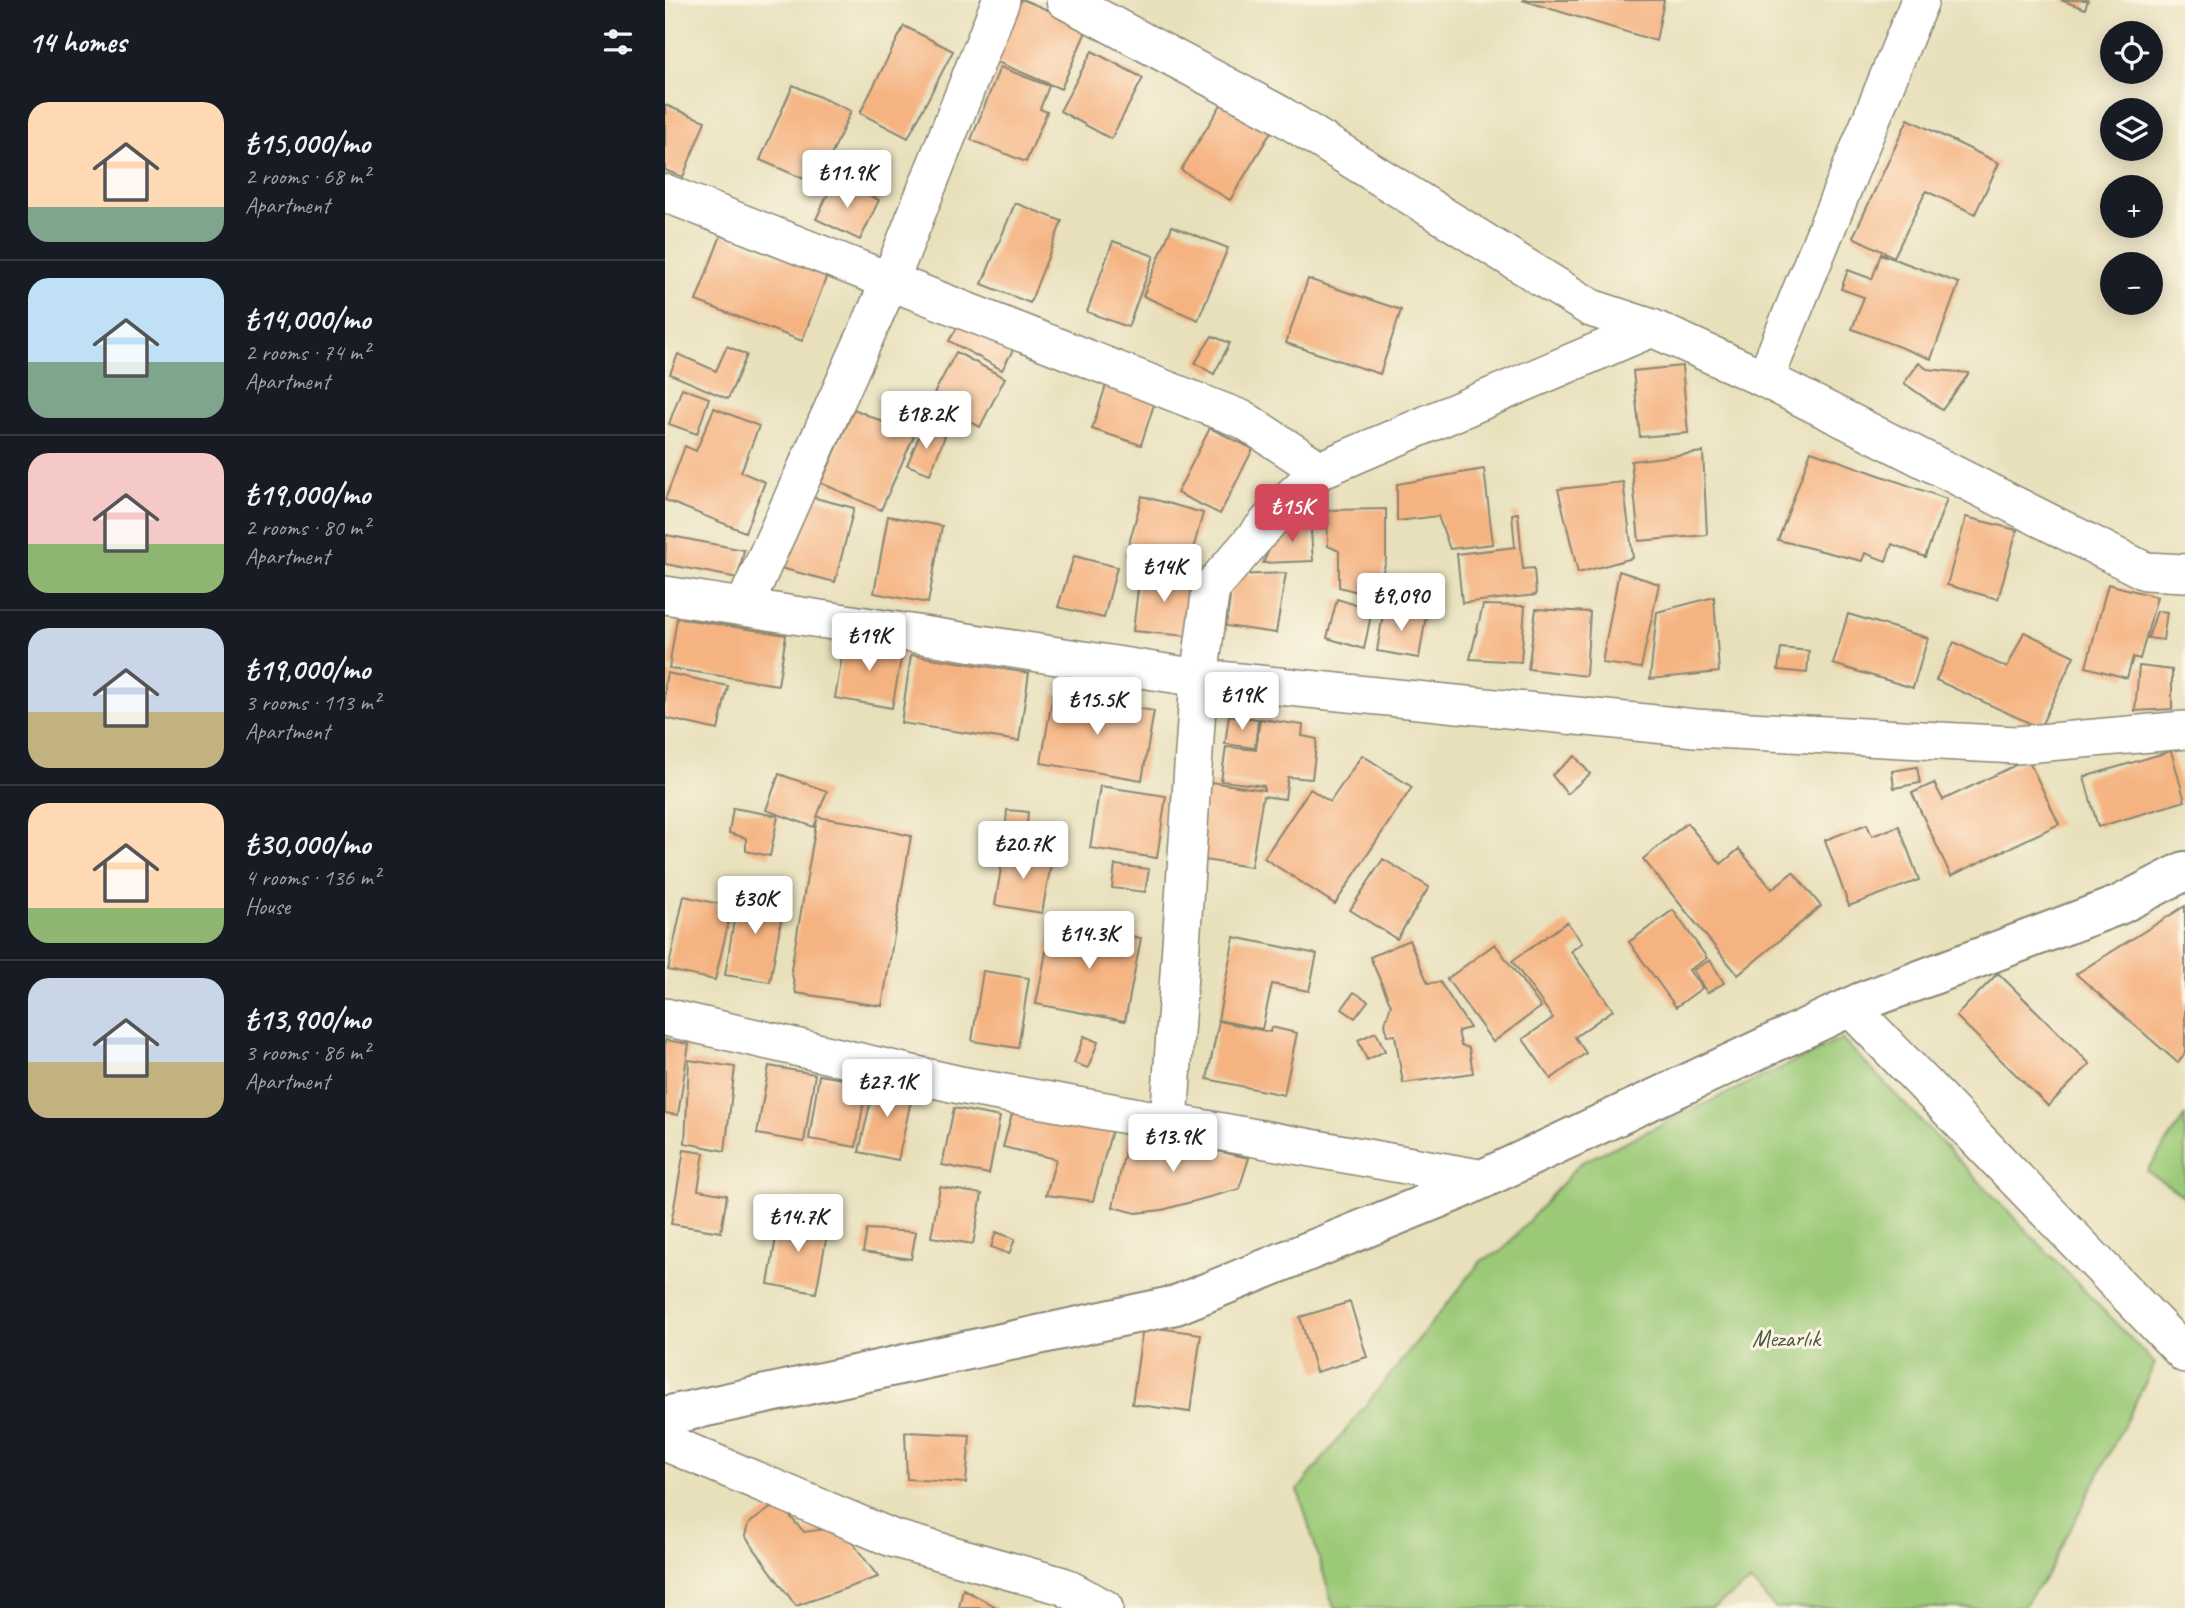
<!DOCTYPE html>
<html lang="en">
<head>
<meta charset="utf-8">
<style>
	:root { --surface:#171b24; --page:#20242c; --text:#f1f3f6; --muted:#9ea1a6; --line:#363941; --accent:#d1495b }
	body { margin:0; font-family:Caveat,sans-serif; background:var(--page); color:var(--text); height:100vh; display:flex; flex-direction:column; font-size:26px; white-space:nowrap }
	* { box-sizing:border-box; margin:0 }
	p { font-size:23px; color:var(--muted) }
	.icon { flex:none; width:38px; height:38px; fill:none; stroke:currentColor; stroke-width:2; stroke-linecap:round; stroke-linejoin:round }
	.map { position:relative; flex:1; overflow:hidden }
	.drawer { display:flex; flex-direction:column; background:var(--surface); width:665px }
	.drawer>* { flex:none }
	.tools { position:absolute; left:1435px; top:21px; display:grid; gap:14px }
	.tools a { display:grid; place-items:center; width:63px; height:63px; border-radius:50%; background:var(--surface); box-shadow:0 4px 18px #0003; font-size:35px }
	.price { position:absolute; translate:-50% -60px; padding:0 16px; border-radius:7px; background:#fff; color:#222; font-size:23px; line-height:46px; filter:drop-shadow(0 2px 4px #0008) }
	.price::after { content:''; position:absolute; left:50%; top:42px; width:21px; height:16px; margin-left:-10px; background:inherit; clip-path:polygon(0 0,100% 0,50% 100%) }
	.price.active { background:var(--accent); color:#fff }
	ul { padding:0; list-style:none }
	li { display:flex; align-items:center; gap:21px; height:175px; padding:0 28px }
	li+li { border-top:2px solid var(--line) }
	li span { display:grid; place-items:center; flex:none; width:196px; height:140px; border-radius:21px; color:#555 }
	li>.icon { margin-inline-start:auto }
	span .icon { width:84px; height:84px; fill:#fffc; stroke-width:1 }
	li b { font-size:30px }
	h2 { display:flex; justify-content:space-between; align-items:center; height:84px; padding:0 28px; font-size:30px }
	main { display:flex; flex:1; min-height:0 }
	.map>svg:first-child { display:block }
</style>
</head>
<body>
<main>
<section class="drawer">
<h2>14 homes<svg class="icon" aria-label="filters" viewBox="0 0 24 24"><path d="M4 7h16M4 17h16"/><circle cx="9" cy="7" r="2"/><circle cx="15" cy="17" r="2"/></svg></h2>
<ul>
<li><span style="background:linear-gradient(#ffd9b3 75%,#7fa58c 0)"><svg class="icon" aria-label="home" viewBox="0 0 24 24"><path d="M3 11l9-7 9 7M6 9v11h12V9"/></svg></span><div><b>₺15,000/mo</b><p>2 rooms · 68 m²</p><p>Apartment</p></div></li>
<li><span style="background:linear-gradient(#bfe0f5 60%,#7fa58c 0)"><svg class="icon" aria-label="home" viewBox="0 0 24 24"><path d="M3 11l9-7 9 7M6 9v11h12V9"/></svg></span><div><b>₺14,000/mo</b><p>2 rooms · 74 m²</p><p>Apartment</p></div></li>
<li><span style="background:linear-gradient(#f6c9c9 65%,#8fb573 0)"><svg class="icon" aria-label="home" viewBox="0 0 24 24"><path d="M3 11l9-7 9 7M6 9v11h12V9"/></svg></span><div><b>₺19,000/mo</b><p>2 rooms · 80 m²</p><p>Apartment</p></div></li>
<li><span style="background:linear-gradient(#c9d6e8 60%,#c2b280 0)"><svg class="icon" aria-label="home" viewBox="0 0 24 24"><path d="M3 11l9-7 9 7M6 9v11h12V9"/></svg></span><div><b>₺19,000/mo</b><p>3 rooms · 113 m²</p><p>Apartment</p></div></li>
<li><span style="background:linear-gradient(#ffd9b3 75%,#8fb573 0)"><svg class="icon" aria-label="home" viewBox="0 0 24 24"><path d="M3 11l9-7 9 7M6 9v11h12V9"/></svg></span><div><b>₺30,000/mo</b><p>4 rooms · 136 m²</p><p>House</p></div></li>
<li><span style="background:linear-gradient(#c9d6e8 60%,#c2b280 0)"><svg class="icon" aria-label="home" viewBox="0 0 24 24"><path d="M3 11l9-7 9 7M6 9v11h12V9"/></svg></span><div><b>₺13,900/mo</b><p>3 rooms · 86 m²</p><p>Apartment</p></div></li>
</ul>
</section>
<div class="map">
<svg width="1520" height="1608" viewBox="0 0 1520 1608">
	<rect width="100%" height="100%" fill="#fcf5e5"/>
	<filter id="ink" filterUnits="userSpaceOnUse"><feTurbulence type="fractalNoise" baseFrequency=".0143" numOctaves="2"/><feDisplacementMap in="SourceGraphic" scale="14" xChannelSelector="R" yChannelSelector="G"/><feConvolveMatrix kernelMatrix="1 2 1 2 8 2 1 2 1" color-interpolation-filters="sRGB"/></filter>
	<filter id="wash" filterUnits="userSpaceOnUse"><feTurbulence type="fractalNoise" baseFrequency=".00686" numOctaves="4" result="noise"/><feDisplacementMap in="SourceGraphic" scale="28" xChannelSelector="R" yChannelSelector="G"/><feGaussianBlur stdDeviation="1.57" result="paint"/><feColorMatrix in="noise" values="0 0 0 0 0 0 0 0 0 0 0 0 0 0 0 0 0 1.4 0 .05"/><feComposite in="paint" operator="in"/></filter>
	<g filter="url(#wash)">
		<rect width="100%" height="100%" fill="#e8e0bb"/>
		<path fill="#9bc977" stroke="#637a51" stroke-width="2" d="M1177,1039L1490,1364L1382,1575L1357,1608H1110L1086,1582L1047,1608H669L633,1490L817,1260L836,1252L915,1163Z
			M1520,1116V1197L1482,1171Z"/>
		<g id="blocks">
			<path fill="#f5b381" d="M350,0H359L423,27L396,89L325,59Z
				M857,0H999L991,41Z
				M1396,0H1423L1420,9Z
				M239,26L288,51L243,138L195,113Z
				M427,51L478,78L446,139L395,111Z
				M335,67L384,86L375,109L382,112L361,162L306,140Z
				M128,85L186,111L153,185L95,160Z
				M560,98L609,127L565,200L516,170Z
				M0,105L40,121L18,177L0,170Z
				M1243,119L1334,163L1310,214L1261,191L1229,257L1188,237Z
				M170,179L214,200L195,240L151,219Z
				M350,203L397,221L365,303L317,284Z
				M507,226L563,248L533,320L478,296Z
				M56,235L162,275L137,341L31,301Z
				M448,241L489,256L463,327L422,312Z
				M1216,254L1294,283L1266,359L1187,329L1199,297L1176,289L1183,270L1207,279Z
				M643,279L736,310L715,374L621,343Z
				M295,323L353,341L337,370L284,341Z
				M547,336L565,343L549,374L530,363Z
				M62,346L82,355L63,399L5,374L13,354L51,371Z
				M291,352L340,378L315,427L265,401Z
				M1254,363L1262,369L1304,373L1277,410L1239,383Z
				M1017,366L1023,433L975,437L968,371Z
				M443,379L492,395L476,445L427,429Z
				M17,388L44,398L32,434L4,424Z
				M49,408L94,426L76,472L100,482L80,532L0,500L20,446L31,451Z
				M189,409L249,436L216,510L156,483Z
				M258,427L280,436L265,474L242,465Z
				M545,428L588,449L555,514L512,493Z
				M1146,451L1282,499L1260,557L1227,544L1221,561L1200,553L1197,561L1113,540Z
				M1038,452L1042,535L974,541L966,461Z
				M819,469L828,544L785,549L773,516L732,521V484Z
				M958,482L968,558L913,573L893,489Z
				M135,494L189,508L170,582L115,568Z
				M477,496L538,513L522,571L461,555Z
				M721,509V560L711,597L674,587V551L663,546L662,510Z
				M853,513L858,569L869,568L871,595L797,603L792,554L850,547L847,514Z
				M223,516L277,526L263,603L209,593Z
				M645,516L648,561L598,563L611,534Z
				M1301,517L1352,530L1333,599L1282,585Z
				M1,535L79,550L73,578L0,564Z
				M409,556L452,567L439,618L393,607Z
				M954,571L994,584L976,668L937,663Z
				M475,572L529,577L522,636L468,631Z
				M621,573L611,633L561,626L568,575Z
				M1443,584L1492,597L1475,659L1468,657L1462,678L1421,667Z
				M1049,597L1054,672L985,679L992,612Z
				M672,599L707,610L699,649L662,638Z
				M818,605L860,606L856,662L805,659Z
				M719,608L761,615L754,658L712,651Z
				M871,609L925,612L921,676L863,669Z
				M1492,611L1502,612L1498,640L1483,638Z
				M1183,614L1263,638L1248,688L1168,664Z
				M12,618L121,635L113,685L4,668Z
				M1359,632L1409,656L1375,728L1271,680L1289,642L1342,668Z
				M180,638L238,648L227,708L170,698Z
				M1116,648L1144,651L1142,673L1113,670Z
				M246,655L364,673L354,741L236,723Z
				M1474,666L1507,670V709L1470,711Z
				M2,673L63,686L53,730L0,718V683Z
				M388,694L489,711L477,780L376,763Z
				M564,715L593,719L590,748L560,744Z
				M595,719L638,725L637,736L652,739L647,779L623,777L620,799L598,796L586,867L532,859L545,782L599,790V786L556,781L561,747L591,750Z
				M1506,751L1520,801L1433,827L1419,777Z
				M697,755L747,787L670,904L599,858L645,789L665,802Z
				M910,756L925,774L902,794L887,775Z
				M1363,759L1394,824L1286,876L1247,793L1269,783L1278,800Z
				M1252,767L1255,783L1229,788L1227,771Z
				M114,774L162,791L152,817L190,823L246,836L217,1006L131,993L126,969L152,819L149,827L101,810Z
				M435,786L501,796L492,858L425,848Z
				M68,808L113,816L105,856L81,851V838L64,833Z
				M342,810L363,812L360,849L339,847Z
				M1022,823L1056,864L1074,849L1107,889L1128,872L1156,906L1073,975L978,859Z
				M1202,824L1207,836L1234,826L1254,880L1184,906L1160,840Z
				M339,850L387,858L377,913L330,905Z
				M718,859L764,887L732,939L685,910Z
				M450,865L484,869L480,892L447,888Z
				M74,890L120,898L105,982L60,975Z
				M19,896L67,907L50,980L3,970Z
				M1520,906V1053L1513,1063L1411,974Z
				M1008,910L1042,958L1024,970L1037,988L1011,1007L964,942Z
				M387,921L476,938L460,1021L371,1004Z
				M902,922L917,943L906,951L948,1010L910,1037L921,1053L886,1079L858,1039L888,1018L847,961Z
				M569,937L652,954L644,991L607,984L597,1029L553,1020Z
				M744,940L763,983L775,982L805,1028L793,1031L796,1045L804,1048L808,1073L738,1083L730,1035L722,1036L720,1023L726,1005L705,957Z
				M830,944L876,1007L828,1042L782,979Z
				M1045,960L1059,983L1042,993L1028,970Z
				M318,971L364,978L353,1048L307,1041Z
				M1333,973L1425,1064L1383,1106L1291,1016Z
				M689,992L703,1001L690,1018L677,1009Z
				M554,1021L605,1032L606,1027L632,1033L619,1095L542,1079Z
				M711,1032L720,1051L702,1060L693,1040Z
				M419,1036L433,1042L423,1068L409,1063Z
				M0,1040L24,1044L13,1115L0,1113Z
				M24,1060L70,1067L60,1151L20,1143Z
				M104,1066L150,1074L139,1142L92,1134Z
				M154,1075L202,1083L191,1147L144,1139Z
				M211,1078L249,1087L233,1160L194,1152Z
				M350,1103L449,1122L428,1201L381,1195L391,1159L338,1147Z
				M289,1108L335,1117L324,1174L277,1165Z
				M464,1132L584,1158L574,1189L497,1210L471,1213L448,1207Z
				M19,1150L39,1153L33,1190L62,1195L56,1232L6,1224Z
				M275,1187L317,1194L308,1244L266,1237Z
				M115,1215L164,1224L151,1293L103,1284Z
				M202,1229L251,1232L246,1259L198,1252Z
				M331,1232L350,1239L344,1254L326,1247Z
				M685,1302L702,1357L651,1372L635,1317Z
				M478,1326L536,1334L525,1412L467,1404Z
				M240,1432L305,1435L301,1483L242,1479Z
				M113,1503L139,1532L176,1527L213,1577L131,1606L80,1536L83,1524Z
				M298,1589L333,1608H294Z"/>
		</g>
	</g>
	<g filter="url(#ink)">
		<use href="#blocks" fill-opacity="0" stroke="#8a8673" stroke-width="2"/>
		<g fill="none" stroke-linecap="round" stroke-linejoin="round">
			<defs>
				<path id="minor" d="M400,0L614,114L926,308L987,328L1100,379L1480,571L1520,573
					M0,193L579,420L655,470
					M1100,379L1255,0
					M0,595L534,678L1030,728L1351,745L1520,730
					M79,607L225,281L336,0
					M1185,1007L1520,1354
					M0,1017L295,1085L819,1179
					M504,1122L534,678L546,588L619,504L655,470L987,328
					M0,1442L227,1538L398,1586L439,1608"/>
				<path id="tertiary" d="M0,1416L511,1305L792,1191L1196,1002L1454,905L1520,871"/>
			</defs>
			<use href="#minor" stroke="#8a8673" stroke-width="40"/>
			<use href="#tertiary" stroke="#8a8673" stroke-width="42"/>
			<use href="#minor" stroke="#fff" stroke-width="37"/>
			<use href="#tertiary" stroke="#fff" stroke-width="38"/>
		</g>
	</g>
	<g text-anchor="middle" stroke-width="6" stroke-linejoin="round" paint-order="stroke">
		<g font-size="24" fill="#4d5a42" stroke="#fcf5e5">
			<text x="1121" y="1346">Mezarlık</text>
		</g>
	</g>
</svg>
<div class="tools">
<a><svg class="icon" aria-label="locate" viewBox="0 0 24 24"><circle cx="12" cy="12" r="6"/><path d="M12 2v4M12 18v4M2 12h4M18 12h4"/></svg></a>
<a><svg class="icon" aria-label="layers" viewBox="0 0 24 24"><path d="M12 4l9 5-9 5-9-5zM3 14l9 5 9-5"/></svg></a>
<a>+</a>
<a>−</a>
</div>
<b class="price" style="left:182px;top:210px">₺11.9K</b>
<b class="price" style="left:261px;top:451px">₺18.2K</b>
<b class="price active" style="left:627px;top:544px">₺15K</b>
<b class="price" style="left:499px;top:604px">₺14K</b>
<b class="price" style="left:736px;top:633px">₺9,090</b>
<b class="price" style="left:204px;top:673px">₺19K</b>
<b class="price" style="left:577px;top:732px">₺19K</b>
<b class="price" style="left:432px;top:737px">₺15.5K</b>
<b class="price" style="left:358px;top:881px">₺20.7K</b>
<b class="price" style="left:90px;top:936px">₺30K</b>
<b class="price" style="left:424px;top:971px">₺14.3K</b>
<b class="price" style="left:222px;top:1119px">₺27.1K</b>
<b class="price" style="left:508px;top:1174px">₺13.9K</b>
<b class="price" style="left:133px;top:1254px">₺14.7K</b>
</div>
</main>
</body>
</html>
